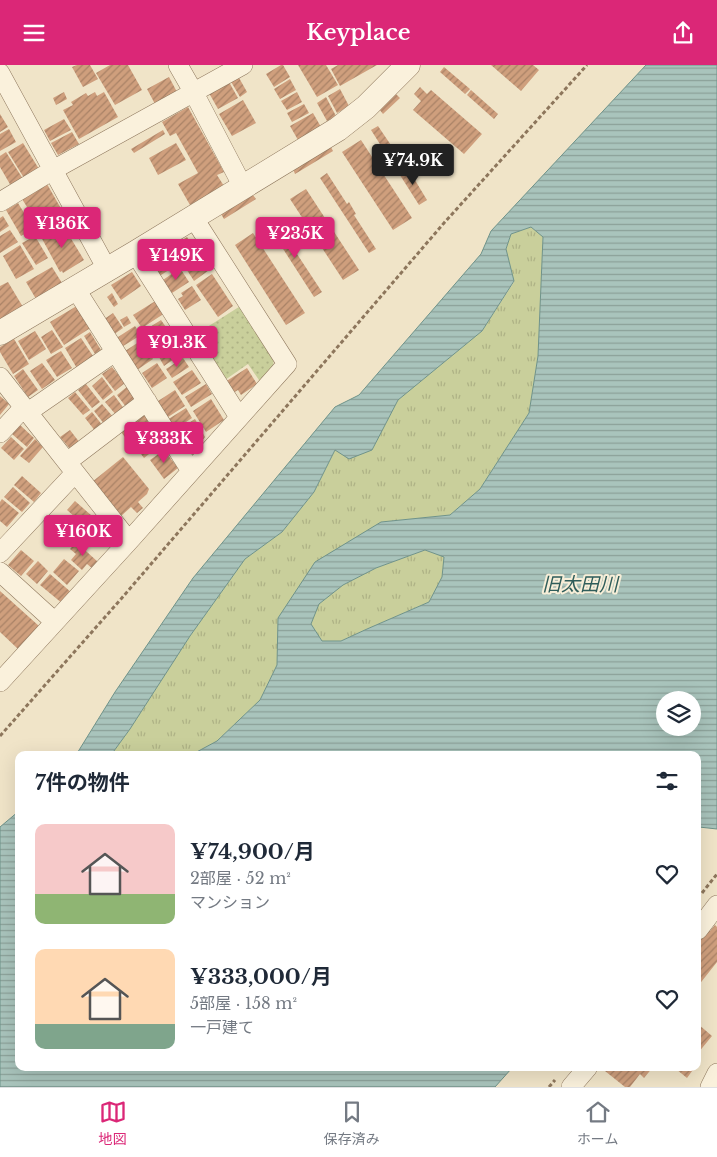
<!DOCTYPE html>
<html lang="ja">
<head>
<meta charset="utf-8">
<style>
	:root { --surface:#fff; --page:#f2f2f3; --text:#1f2937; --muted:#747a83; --line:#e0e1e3; --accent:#db2777 }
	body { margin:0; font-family:"Libre Baskerville","Noto Sans JP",serif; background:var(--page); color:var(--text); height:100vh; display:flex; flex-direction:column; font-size:19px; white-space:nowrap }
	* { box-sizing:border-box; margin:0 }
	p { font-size:16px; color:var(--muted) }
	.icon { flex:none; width:28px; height:28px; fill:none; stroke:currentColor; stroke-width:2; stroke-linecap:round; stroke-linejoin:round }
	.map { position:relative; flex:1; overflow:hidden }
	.side { position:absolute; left:15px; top:686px; width:686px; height:320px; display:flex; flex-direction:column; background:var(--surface); border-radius:10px; box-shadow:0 5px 20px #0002 }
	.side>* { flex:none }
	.tools { position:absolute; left:656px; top:626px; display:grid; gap:10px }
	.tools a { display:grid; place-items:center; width:45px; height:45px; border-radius:50%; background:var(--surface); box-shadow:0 5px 20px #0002; font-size:25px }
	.price { position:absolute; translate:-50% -42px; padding:0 11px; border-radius:5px; background:var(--accent); color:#fff; font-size:16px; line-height:32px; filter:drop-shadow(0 1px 2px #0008) }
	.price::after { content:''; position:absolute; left:50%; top:30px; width:15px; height:11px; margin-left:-8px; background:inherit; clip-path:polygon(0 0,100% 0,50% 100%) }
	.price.on { background:#222; color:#fff }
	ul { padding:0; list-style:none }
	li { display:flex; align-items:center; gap:15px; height:125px; padding:0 20px }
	li span { display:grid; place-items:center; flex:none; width:140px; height:100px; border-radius:10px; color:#555 }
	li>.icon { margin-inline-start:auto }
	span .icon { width:60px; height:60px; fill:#fffc; stroke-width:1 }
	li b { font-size:21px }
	h2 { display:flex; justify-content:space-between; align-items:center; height:60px; padding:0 20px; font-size:21px }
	header { display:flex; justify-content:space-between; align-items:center; height:65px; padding:0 20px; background:var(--accent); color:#fff; font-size:22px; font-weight:600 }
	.dock { display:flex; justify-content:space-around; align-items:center; height:70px; border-top:1px solid var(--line); background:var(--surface); font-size:14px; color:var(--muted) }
	.dock a { display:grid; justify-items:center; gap:2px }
	.dock .on { color:var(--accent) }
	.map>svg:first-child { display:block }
</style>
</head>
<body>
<header><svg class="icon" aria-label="menu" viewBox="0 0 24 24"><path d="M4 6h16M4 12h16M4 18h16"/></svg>Keyplace<svg class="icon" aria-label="share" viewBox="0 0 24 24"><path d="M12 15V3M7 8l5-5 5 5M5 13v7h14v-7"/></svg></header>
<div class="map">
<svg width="717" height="1022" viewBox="0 0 717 1022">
	<defs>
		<pattern id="grass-tufts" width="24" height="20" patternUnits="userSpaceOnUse" patternTransform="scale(1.25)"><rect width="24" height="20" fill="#c9cf9b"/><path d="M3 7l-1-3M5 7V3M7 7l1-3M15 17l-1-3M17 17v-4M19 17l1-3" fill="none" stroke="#aeb285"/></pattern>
		<pattern id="park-dots" width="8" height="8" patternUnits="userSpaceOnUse" patternTransform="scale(1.25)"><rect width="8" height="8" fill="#c9cf9b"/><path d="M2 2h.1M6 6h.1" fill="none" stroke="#aeb285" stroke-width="1.8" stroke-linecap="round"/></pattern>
		<pattern id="water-rules" width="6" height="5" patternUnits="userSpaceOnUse" patternTransform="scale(1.25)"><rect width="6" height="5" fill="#a9c4bc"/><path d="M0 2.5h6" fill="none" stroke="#8ba098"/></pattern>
		<pattern id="building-hatch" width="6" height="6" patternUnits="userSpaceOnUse" patternTransform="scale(1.25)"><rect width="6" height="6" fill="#cf9f7d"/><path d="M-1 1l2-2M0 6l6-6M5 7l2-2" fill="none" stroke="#a98266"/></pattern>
	</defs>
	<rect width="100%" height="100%" fill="#f0e4c8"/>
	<path fill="url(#grass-tufts)" d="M531,162L543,171L538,291L529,348L480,424L450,450L381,457L278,553L277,600L260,635L217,676L191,690H111L130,664L190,571L245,494L282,467L314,427L335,385H372L398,335L482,266L514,217L506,184L511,169Z
		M425,485L444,491L442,512L429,537L367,564L341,576L322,577L311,559L318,539L343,520L376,503Z"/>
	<path fill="url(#park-dots)" d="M242,240L274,290L273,303L261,318L248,299L222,317L193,271Z"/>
	<path fill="url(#water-rules)" stroke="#6f938a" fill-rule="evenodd" d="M646,0H717V764L699,762L698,765V690H191L217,676L260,635L277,600L278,553L315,497L381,457L450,450L480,424L529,348L538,291L543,172L531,162L511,169L506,184L514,216L482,266L398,335L372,385L349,394L335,385L314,427L282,467L245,494L190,571L130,664L111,690H76L115,627L193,513L335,342L359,330L481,189L491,166ZM425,485L444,492L442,512L429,537L367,564L341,576H322L311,559L319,539L343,520L376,503ZM665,635H692V662H665Z
		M19,746V1002L512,1003L495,1022H0V762Z"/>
	<path fill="url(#building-hatch)" d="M77,0H90L98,14L83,22L72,2Z
		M110,0H128L142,25L115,40L96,8Z
		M281,0H283L290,12L274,22L266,9Z
		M298,0H326L338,20L317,32Z
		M338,0H377L340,21L331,4Z
		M491,0H533L539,5L521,26Z
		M444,2L470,24L465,29L440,7Z
		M238,11L247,27L240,32L230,15Z
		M169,12L177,27L155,39L147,24Z
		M290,14L296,25L280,34L274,24Z
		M229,17L238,33L218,44L209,28Z
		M420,22L427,29L431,25L482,69L464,89L413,45L421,36L414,29Z
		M340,24L349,41L337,48L328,31Z
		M471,25L498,49L494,54L467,30Z
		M64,27L67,34L56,40L53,33Z
		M95,27L97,31L104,27L118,52L79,74L63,45L73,40L71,37L86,28L88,31Z
		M297,27L302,37L287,45L281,36Z
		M395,28L400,33L383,49L379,44Z
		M326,32L336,51L327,56L317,38Z
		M243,35L256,58L232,71L219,49Z
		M304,39L309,48L292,57L287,48Z
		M188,42L224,107L217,110L224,121L190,140L178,119L198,108L176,68L170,71L162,57Z
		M313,48L321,62L298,75L290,61Z
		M0,49L8,62L0,67Z
		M64,54L71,65L50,76L44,65Z
		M378,61L399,92L401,90L407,99L397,106L371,65Z
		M9,64L16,77L0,86V69Z
		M163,65L165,69L134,88L131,84Z
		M72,67L79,79L58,90L51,78Z
		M361,75L412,153L393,165L342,87Z
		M23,78L39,104L24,113L8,87Z
		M176,78L186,95L158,110L149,93Z
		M330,80L333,86L295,109L293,104Z
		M6,87L23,114L11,121L0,102V91Z
		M407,102L427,135L419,140L398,107Z
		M327,108L347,139L349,137L356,149L354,150L376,184L369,188L320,113Z
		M47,119L63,147L39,161L22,134Z
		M306,124L359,205L343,215L290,134Z
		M253,130L256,134L224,154L221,149Z
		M18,138L34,164L21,171L6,145Z
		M3,151L9,161L0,167V153Z
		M274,154L322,227L314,232L267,159Z
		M64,162L84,195L63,208L62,206L60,207L40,170L49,164L52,169Z
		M10,165L18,177L0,188V171Z
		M253,168L305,248L286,260L235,180Z
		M35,171L48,193L36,200L22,178Z
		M187,172L191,178L194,176L198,183L180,195L171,182Z
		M20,180L34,204L16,214L3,191Z
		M168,183L178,199L158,212L152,202L156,200L152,194Z
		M202,187L212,203L194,216L183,199Z
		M52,202L62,218L36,234L26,217Z
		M180,203L189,217L172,228L163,215Z
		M132,207L141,221L121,235L111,220Z
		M212,209L233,241L218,252L196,220Z
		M8,217L23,242L0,256V221Z
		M192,221L201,235L185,245L178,234L183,231L181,228Z
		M112,228L118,239L114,242L107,232Z
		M157,235L165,248L142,263L133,250Z
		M75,242L80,244L92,262L64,280L50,257Z
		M113,248L123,263L113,270L103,255Z
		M127,251L131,258L124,262L120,255Z
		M161,255L168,265L149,277L142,267Z
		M135,261L141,270L120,283L115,274Z
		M52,265L63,282L51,289L41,272Z
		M35,266L46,284L29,295L18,276Z
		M90,267L101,285L95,289L84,271Z
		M169,268L173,274L166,279L169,283L156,291L149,280Z
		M81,273L95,294L78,305L65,283Z
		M14,274L29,299L13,309L0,287V282Z
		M142,275L153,294L137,305L125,286Z
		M178,279L183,288L164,301L159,292Z
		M61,286L72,303L57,312L46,295Z
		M183,293L189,302L172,313L166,304Z
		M42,298L55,315L42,324L30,306Z
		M157,298L167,313L152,323L142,308Z
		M112,302L125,318L115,326L102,309Z
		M247,303L257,319L241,330L238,325L233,328L225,317Z
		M23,304L38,325L28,332L14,311Z
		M192,305L201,318L182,330L173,317Z
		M102,312L113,327L103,335L92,321Z
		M86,319L100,337L92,343L78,325Z
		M206,319L212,329L191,342L185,332Z
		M128,321L137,333L126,342L117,330Z
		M175,325L185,341L165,354L155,338Z
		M75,327L90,345L83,350L68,333Z
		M114,330L125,345L117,351L105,337Z
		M0,331L9,339L0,350Z
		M211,334L224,355L206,367L193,346Z
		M102,339L114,353L105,360L94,346Z
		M186,343L192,353L174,365L167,355Z
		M92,347L103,361L96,367L85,353Z
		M144,350L154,363L142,374L131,360Z
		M195,354L205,372L196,383L195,381L188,385L178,369L185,364L184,361Z
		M20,360L34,373L27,382L12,369Z
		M128,362L139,375L132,381L121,367Z
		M70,365L80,378L71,385L60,372Z
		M154,366L163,378L144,393L135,381Z
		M11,372L24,384L14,395L1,383Z
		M35,374L43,382L29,398L20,391Z
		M164,385L178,403L164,414L150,395Z
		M123,392L149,424L147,429L138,437L143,443L137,448L131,442L120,452L92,417Z
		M22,411L41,428L34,437L14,420Z
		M13,422L30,438L22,447L4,432Z
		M2,434L19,448L7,462L0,456V437Z
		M75,436L92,451L84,460L67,445Z
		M76,477L98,497L93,504L87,499L82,505L71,495L76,489L70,484Z
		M21,485L34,496L21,511L8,500Z
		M64,494L79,506L67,520L53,507Z
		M38,496L48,506L37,519L26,509Z
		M50,509L72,528L63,539L40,520Z
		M0,526L39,561L18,584L0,567Z
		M715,860L717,862V897L698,921V873L706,863L710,866Z
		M698,959L712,971L698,988Z
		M600,1002H638L643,1006L646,1002H653L644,1013L640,1009L630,1022H625Z
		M677,1002H695L687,1013L676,1004Z"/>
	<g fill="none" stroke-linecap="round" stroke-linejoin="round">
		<defs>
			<path id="minor" d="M178,0L194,28L243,122
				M0,8L107,204
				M0,137L53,105L243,0
				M135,188L239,352
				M75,223L191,406
				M0,312L129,476
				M28,347L115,287
				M0,368L24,342
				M67,397L147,336
				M0,488L75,408
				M0,507L55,557
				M0,617L129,476L287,299L193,152
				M698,865L717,840
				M571,1022L588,1002
				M710,1022L717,1008"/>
			<path id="tertiary" d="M0,268L135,188L338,64L366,42L408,0"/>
		</defs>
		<use href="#minor" stroke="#8d765c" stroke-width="20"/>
		<use href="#tertiary" stroke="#8d765c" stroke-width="25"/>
		<path stroke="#8d765c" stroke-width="3" stroke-dasharray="4 2.5" stroke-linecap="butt" d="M0,671L121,534L444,158L587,0
			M702,828L717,809
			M549,1022L555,1015"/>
		<use href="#minor" stroke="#faf1dc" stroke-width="19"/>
		<use href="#tertiary" stroke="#faf1dc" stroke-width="24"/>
	</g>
	<g text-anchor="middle" stroke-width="4" stroke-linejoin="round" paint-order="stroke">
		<g font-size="19" font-style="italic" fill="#2f5d5a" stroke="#f7eed8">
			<text x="580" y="526">旧太田川</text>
		</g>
	</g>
</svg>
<div class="tools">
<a><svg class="icon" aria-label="layers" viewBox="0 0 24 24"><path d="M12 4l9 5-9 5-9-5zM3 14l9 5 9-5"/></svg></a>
</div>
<b class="price on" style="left:413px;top:121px">¥74.9K</b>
<b class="price" style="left:62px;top:184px">¥136K</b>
<b class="price" style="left:295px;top:194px">¥235K</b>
<b class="price" style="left:176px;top:216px">¥149K</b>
<b class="price" style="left:177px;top:303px">¥91.3K</b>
<b class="price" style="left:164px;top:399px">¥333K</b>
<b class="price" style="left:83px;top:492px">¥160K</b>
<section class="side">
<h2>7件の物件<svg class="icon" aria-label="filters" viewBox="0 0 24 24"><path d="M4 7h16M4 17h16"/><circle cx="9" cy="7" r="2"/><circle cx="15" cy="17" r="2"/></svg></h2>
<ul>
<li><span style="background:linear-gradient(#f6c9c9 70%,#8fb573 0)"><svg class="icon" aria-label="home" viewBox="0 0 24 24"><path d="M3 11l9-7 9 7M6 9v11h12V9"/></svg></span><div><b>¥74,900/月</b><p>2部屋 · 52 m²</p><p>マンション</p></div><svg class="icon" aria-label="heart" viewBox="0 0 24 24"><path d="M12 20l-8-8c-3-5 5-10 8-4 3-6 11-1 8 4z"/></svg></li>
<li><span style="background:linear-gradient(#ffd9b3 75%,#7fa58c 0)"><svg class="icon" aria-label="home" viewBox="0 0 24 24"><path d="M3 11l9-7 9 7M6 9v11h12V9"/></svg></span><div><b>¥333,000/月</b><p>5部屋 · 158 m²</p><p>一戸建て</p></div><svg class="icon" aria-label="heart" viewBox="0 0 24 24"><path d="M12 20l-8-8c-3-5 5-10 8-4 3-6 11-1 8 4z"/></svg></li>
</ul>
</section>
</div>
<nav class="dock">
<a class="on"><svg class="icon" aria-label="map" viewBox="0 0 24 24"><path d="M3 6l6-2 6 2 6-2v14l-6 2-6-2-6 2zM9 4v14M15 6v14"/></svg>地図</a>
<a><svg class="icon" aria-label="saved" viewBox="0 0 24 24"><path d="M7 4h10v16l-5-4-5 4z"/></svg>保存済み</a>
<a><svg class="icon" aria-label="home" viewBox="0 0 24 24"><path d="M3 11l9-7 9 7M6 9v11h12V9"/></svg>ホーム</a>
</nav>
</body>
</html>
